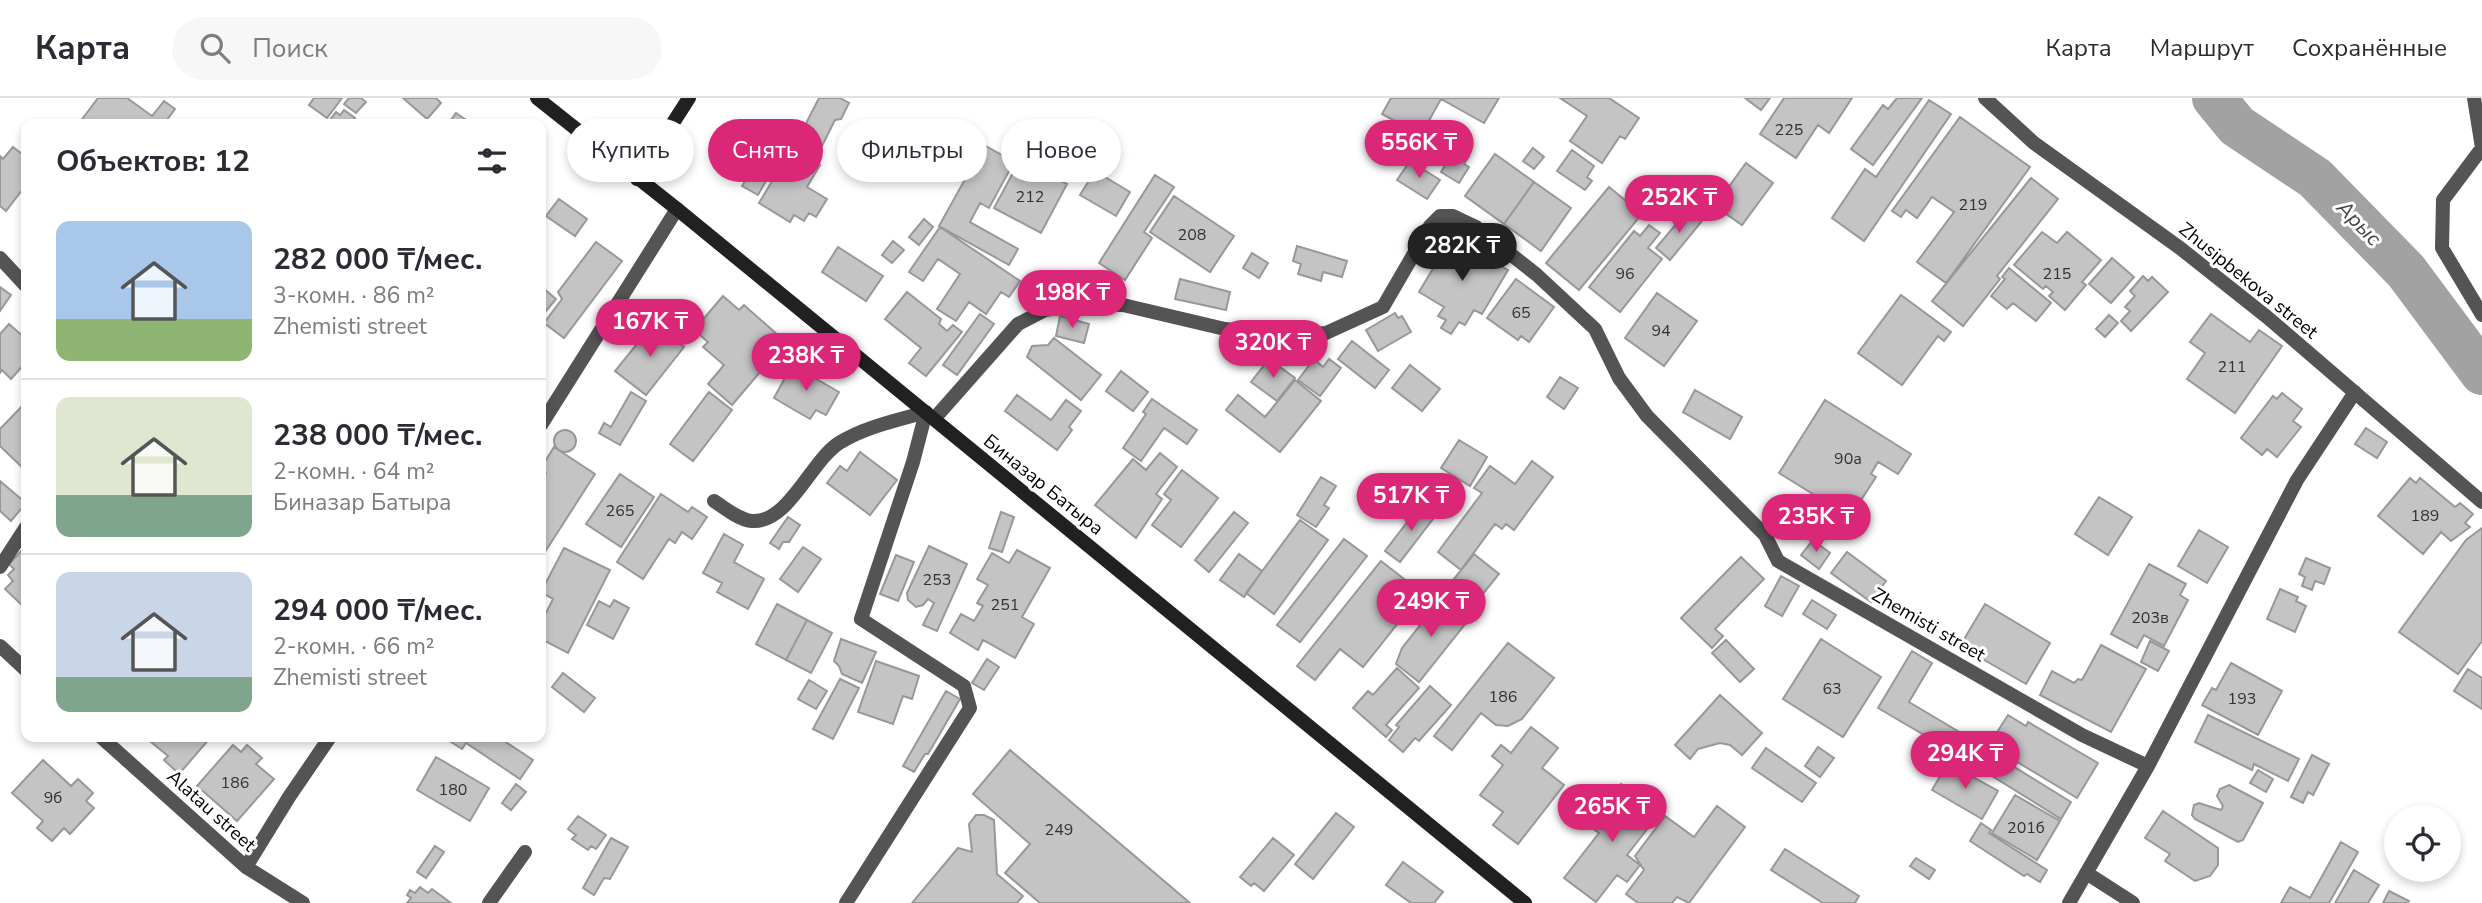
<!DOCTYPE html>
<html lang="ru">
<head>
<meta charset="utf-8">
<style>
	:root { --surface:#fff; --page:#f7f7f7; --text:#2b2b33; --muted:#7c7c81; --line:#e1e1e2; --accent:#db2777 }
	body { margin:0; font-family:"Nunito Sans",sans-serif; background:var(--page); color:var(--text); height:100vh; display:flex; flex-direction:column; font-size:26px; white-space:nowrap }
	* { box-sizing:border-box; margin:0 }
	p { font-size:23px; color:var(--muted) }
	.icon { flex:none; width:38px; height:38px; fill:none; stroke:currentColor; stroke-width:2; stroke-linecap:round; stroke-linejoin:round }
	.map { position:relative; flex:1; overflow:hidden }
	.side { position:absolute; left:21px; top:21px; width:525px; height:623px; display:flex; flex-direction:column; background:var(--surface); border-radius:14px; box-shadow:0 4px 10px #0003 }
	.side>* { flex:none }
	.banner { position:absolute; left:567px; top:21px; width:665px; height:63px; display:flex; gap:14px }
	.tools { position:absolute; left:2384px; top:707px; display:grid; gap:14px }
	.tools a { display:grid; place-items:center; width:77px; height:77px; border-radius:50%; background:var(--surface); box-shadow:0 4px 10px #0003; font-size:35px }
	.price { position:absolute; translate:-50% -60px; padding:0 16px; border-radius:24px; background:var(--accent); color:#fff; font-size:23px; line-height:46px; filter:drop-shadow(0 2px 4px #0008) }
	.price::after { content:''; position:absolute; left:50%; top:42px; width:21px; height:16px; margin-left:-10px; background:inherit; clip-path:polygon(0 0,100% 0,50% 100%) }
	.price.active { background:#222; color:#fff }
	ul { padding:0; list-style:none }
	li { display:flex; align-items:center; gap:21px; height:175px; padding:0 35px }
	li+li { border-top:2px solid var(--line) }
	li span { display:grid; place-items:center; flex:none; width:196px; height:140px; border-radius:14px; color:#555 }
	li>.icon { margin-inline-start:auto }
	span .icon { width:84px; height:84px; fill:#fffc; stroke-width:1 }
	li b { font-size:30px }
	h2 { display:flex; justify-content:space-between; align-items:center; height:84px; padding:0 35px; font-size:30px }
	.tag { padding:0 24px; border-radius:32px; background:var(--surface); box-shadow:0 4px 10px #0003; font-size:24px; line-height:63px }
	.tag.active { background:var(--accent); color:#fff }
	header { display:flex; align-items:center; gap:42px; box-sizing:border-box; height:98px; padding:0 35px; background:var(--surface); border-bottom:2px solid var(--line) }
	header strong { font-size:33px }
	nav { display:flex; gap:38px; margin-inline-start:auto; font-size:24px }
	.search { width:490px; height:63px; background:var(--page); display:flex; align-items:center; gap:18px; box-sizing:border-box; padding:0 24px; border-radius:38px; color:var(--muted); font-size:26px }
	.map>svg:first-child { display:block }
</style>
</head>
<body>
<header>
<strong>Карта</strong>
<div class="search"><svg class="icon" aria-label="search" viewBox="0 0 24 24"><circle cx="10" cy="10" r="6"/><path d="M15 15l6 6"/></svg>Поиск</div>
<nav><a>Карта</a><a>Маршрут</a><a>Сохранённые</a></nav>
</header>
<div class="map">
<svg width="2482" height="805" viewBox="0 0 2482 805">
	<rect width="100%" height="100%" fill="#fff"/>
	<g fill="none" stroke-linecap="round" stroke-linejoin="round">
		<path stroke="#a2a2a2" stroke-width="44" d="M2214,0L2237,28L2315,80L2406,173L2482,275"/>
	</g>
	<path fill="#c4c4c4" stroke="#989898" stroke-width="2" d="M98,0H127L152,18L164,3L175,11L164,26H83L80,24Z
		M314,0H342L327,20L309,7Z
		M349,0H361L366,4L356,15L344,6Z
		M403,0H436L441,5L427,21Z
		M819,0H840L849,5L841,21L835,22L822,48L800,37Z
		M1391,0H1499L1484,25L1441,1L1421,37L1382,16Z
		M1560,0H1609L1639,20L1625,41L1620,38L1602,65L1570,43L1587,18Z
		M1745,0H1770L1761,12Z
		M1784,0H1852L1829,35L1818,27L1796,60L1760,36Z
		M1897,0H1922L1873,67L1851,51L1883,7L1888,11Z
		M1929,2L1951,16L1864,143L1832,120L1865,71L1876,79Z
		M344,12L355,20L350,26H333L329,23L336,14L340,17Z
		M456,15L472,26H448Z
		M1960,19L2030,69L1946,185L1917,164L1954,114L1932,99L1917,120L1906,112L1901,119L1892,113Z
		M728,29L744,40L729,61L713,49Z
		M984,47L1014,64L989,110L980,105L970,124L1018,151L1009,167L939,128Z
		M13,49L26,59V87L6,113L0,108V58L3,61Z
		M792,50L820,67L807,89L827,101L816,119L809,115L804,123L794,117L790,124L759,105Z
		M1456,50L1469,58L1464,66L1469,69L1459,85L1441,74Z
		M1533,50L1544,59L1534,71L1523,63Z
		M1572,52L1594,68L1587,79L1592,83L1585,92L1557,73Z
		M1495,56L1534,84L1504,126L1465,98Z
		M1020,62L1067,86L1041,135L994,110Z
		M758,63L773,71L758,97L742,88Z
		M1410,63L1440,82L1427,101L1397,82Z
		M1746,65L1773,85L1742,127L1715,108Z
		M1095,73L1130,94L1116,118L1080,97Z
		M1155,77L1174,89L1144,134L1152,140L1125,182L1099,165Z
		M2031,80L2058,101L1997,178L2000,181L1963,228L1932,203Z
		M1534,84L1571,110L1541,153L1504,126Z
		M1609,89L1642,116L1579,192L1546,165Z
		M1174,98L1234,138L1210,174L1150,134Z
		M559,101L587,121L575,138L546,118Z
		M1688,112L1702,123L1670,162L1656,150Z
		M924,121L933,129L919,147L909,139Z
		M1649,127L1660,135L1648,150L1662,161L1620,214L1589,189L1634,133L1640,138Z
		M940,129L1020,183L1009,199L1001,194L986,216L969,204L956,223L937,211L960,176L938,161L923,183L909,174Z
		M2042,134L2057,145L2067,134L2101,162L2082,184L2086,187L2065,212L2049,198L2053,194L2046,188L2043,191L2014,167Z
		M1452,139L1508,172L1482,216L1474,212L1465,227L1459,224L1451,236L1441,230L1446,222L1438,218L1444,209L1419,194Z
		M893,143L904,152L892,165L882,157Z
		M596,144L622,163L564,240L544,225L562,201L558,194Z
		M1297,148L1347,163L1342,179L1323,174L1321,183L1298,176L1301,166L1293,163Z
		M838,149L883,178L866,203L822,174Z
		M1252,155L1268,165L1259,180L1243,170Z
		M2112,160L2134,179L2111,205L2089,186Z
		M2009,170L2051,205L2036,223L2013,205L2007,211L1991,198L2005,181L2002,179Z
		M2143,178L2148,183L2152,179L2168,194L2131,233L2121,223L2130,213L2125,209L2135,198L2130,193Z
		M1180,181L1230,194L1226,212L1175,201Z
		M1516,181L1554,209L1529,244L1521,238L1518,242L1487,220Z
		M0,189L11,197L0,213Z
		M543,190L556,201L541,219V191Z
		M907,194L941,221L939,226L947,233L953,227L962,234L926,278L909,265L921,250L885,221Z
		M1657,195L1697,223L1664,268L1625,240Z
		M1901,197L1951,234L1944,243L1938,238L1902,287L1858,255Z
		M723,198L739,212L744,207L779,238L772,246L779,252L732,307L708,286L724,267L703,249L708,244L694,232Z
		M1395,215L1398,220L1402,218L1411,234L1378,253L1366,232Z
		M980,216L994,226L957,277L943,267Z
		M2211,216L2250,244L2259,232L2282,248L2235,315L2187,281L2205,255L2190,244Z
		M2109,217L2118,225L2105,239L2096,231Z
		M1060,218L1089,226L1084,245L1056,238Z
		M654,225L684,249L646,297L615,273Z
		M9,226L26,241V264L11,281L2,272L0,275V236Z
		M1054,240L1101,277L1081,302L1027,259L1032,248L1048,247Z
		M1352,243L1389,272L1375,290L1338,261Z
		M1269,261L1295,280L1277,303L1251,284Z
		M1314,261L1323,269L1329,261L1341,270L1320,298L1298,282Z
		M792,267L839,294L826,317L816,312L810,321L774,300Z
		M1410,267L1440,291L1422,313L1392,290Z
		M1121,273L1148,294L1133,313L1106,293Z
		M1560,279L1578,290L1564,311L1547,299Z
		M1295,282L1321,303L1280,354L1226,312L1238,297L1265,319Z
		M1695,292L1742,319L1730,341L1683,314Z
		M631,294L646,303L620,347L599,335L604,325L611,329Z
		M709,294L732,312L693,363L670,346Z
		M2282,295L2302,311L2293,323L2301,329L2277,359L2267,351L2262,357L2241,340L2273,298L2277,301Z
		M1017,297L1051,322L1066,302L1081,313L1069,329L1072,332L1057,352L1005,313Z
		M1152,301L1197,332L1187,346L1164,330L1141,363L1123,350L1146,316L1143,314Z
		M1825,302L1911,356L1898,376L1878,364L1871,376L1876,379L1850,419L1779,375Z
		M26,304V370L25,372L0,348V331Z
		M2366,330L2387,344L2377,360L2355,346Z
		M554 343a11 11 0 1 1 22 0a11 11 0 1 1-22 0Z
		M1459,342L1487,359L1470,388L1441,370Z
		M554,349L595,376L545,454L541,452V384L546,375L541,370Z
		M860,354L897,382L870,417L827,385L840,368L847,373Z
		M1160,355L1177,369L1156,396L1162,401L1136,440L1095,407L1133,361L1146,372Z
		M1532,363L1553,379L1514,432L1506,426L1502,431L1495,426L1461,472L1438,454L1482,395L1474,390L1490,368L1515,386Z
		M1182,372L1218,400L1181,449L1152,427L1171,402L1164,396Z
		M620,376L654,399L621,449L586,426Z
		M1321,379L1336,388L1324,407L1329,410L1316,429L1297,417Z
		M2410,380L2416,385L2420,380L2455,409L2460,405L2473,416L2465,425L2470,429L2451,443L2441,434L2423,456L2378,418Z
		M0,383L26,405L11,423L0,413Z
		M661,396L688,414L692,409L707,419L692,441L682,434L675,445L669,441L643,481L617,464Z
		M2099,399L2132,419L2108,457L2075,436Z
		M1421,406L1436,417L1400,464L1385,453Z
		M1001,414L1014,419L1002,454L989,450Z
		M1234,414L1248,425L1209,474L1195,462Z
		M788,419L800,427L789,444H783L779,451L770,445Z
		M1300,422L1328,442L1274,516L1246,495Z
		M2482,430V543L2458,576L2399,534L2466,442Z
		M2199,432L2228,449L2207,485L2178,468Z
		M724,436L743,447L734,464L764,481L748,511L717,494L722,485L703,475Z
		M1344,441L1367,458L1300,544L1277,527Z
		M1813,442L1830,455L1819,471L1801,457Z
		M26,448V511L5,491L13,483L8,477L14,471L9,466Z
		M929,448L967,466L937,533L923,527L934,505L928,501L923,507L916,509L908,502L907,495Z
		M803,449L821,461L798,494L780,481Z
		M564,450L610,472L568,555L541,541V525L553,501L541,494Z
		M1017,452L1050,470L1022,519L1034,526L1015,560L983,542L978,552L950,535L961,516L974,523L983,508L977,505L988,487L977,481L992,455L1009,465Z
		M1847,454L1886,483L1871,504L1831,475Z
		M1239,456L1262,473L1244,499L1220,482Z
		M1474,456L1499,476L1470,512L1445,492Z
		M896,457L914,464L898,503L880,496Z
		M1741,459L1764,481L1715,531L1723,538L1712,550L1681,520Z
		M2306,460L2330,470L2324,486L2315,483L2312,492L2302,488L2305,479L2299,476Z
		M1381,463L1422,495L1363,569L1340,551L1315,582L1297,568Z
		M2149,466L2186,486L2180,497L2188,502L2164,548L2144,537L2137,550L2111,536Z
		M1781,478L1799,488L1782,518L1765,508Z
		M2280,491L2298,499L2296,503L2306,508L2295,534L2267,521Z
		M1445,496L1464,511L1457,519L1466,525L1419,584L1396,566L1402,550Z
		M614,502L629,510L613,541L587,527L599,503L610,509Z
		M1812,502L1836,517L1827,531L1803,516Z
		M777,506L807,522L786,562L756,546Z
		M1985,506L2050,545L2026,586L1960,548Z
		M807,522L832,535L811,575L786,562Z
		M841,541L876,554L862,585L842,576L839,568L834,563Z
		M1821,541L1881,579L1843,639L1783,601Z
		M1726,542L1754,571L1740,584L1712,555Z
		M2150,543L2169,553L2158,573L2141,564Z
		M1508,545L1554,580L1522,621L1508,628L1496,627L1481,615L1452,652L1434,638Z
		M2101,547L2146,571L2111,634L2040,597L2052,573L2074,585L2078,581L2082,582Z
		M1912,553L1932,565L1909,604L1993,654L1982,671L1878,610Z
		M987,561L999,569L984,592L972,585Z
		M876,563L919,578L912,601L903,598L893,626L858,614Z
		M2231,565L2282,593L2258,637L2202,607L2212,590L2216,592Z
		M1397,570L1419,590L1386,627L1392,632L1386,639L1353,610L1368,593L1373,597Z
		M2468,571L2482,580V611L2454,593Z
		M563,575L595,600L584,614L552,589Z
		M840,581L859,590L833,641L813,631Z
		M809,582L827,593L816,611L798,601Z
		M1430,588L1451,607L1419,643L1415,640L1403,654L1389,642L1399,629L1396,627Z
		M946,593L960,601L928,656H925L914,674L903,668Z
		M1720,597L1762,635L1742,657L1730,647L1720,645L1698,651L1690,661L1675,647Z
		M2008,617L2026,628L2028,624L2098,665L2077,700L1989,647Z
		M2208,617L2299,661L2288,683L2254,666L2252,672L2195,644Z
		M1531,629L1558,650L1542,670L1564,687L1518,746L1493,727L1503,714L1480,697L1503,667L1492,658L1501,647L1511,655Z
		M145,639H211L179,676L164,662L168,658Z
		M443,639H498L533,662L520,681L466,645L462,651Z
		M233,647L241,654L247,647L262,660L256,666L274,681L237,723L197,688Z
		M1818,649L1834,660L1820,679L1805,668Z
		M1766,650L1816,685L1802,704L1752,670Z
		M1010,652L1190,805H1040L1005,775L1030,746L973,696Z
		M1995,657L2071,704L2061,721L1984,673Z
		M2312,657L2329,666L2313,697L2308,694L2303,705L2291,699Z
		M436,659L489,690L470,723L417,692Z
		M43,662L71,688L78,681L93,695L86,703L94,710L70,736L64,730L52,743L37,730L43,723L12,695Z
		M1948,665L1998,693L1982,721L1932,692Z
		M2258,672L2273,681L2266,694L2250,685Z
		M516,686L526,694L511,712L502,705Z
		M1621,686L1659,716L1627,757L1640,767L1627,784L1617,777L1596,804L1564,780L1599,735L1589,728Z
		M2229,687L2263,705L2243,742L2238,744L2195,721L2192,717L2194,707L2199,705L2221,712L2223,708L2217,698L2220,691Z
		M2015,697L2060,723L2037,762L1992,735Z
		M1717,708L1745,729L1689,805L1677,799L1672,805H1638L1626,796L1644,772L1635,758L1665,718L1694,739Z
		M2163,713L2218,750V767L2210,778L2195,783L2165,763L2170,756L2145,740Z
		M1336,715L1354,729L1313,781L1295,766Z
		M976,717H984L994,722L997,776L1023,798L1017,805H912L958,750L972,754L969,726Z
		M578,718L606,737L596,751L591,748L588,752L572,741L576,737L568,731Z
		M1981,725L1991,732L1989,735L2047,772L2040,784L2027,776L2024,778L1970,743Z
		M611,740L628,749L610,781L604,780L594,797L583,790Z
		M1273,740L1294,757L1264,793L1254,785L1251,788L1240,779Z
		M2341,744L2358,754L2329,805H2281L2290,789L2310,800Z
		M435,748L444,754L426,780L417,774Z
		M1785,751L1859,798L1855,805H1823L1771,772Z
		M1916,760L1935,772L1929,781L1910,768Z
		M1403,764L1443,794L1434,805H1411L1386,787Z
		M2354,772L2379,787L2368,805H2335Z
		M420,789L428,795L432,791L451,805H407L411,800L407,797L410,792L415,795Z
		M2389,793L2409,803L2407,805H2383Z"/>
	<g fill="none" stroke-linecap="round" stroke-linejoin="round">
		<path stroke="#545454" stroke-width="14" d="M1985,0L2034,45L2180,150L2267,219L2482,404
			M2474,0L2482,50L2443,102L2442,150L2482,217
			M0,160L26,188
			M934,321L1018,226L1045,212L1082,206L1123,207L1225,231L1281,237L1326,235L1383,209L1430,128L1440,118H1453L1476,129L1537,177L1595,231L1619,280L1647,318L1765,437L1778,463L2082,637L2148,668
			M541,327L677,111
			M714,403C725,410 739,422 752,423C788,426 811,363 839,345C864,329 898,322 926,314
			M0,469L26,429
			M0,548L26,572
			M101,639L246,769L303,805
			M246,769L289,699L330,639
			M2088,776L2133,805
			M489,805L525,754
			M846,805L970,610L964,588L861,521L913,364L926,314
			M2069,805L2148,668L2297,382L2355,294"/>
		<path stroke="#212121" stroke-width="14" d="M537,0L677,111L1525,805
			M637,81L689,0"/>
	</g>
	<g text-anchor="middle" stroke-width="6" stroke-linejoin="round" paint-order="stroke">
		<g font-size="16" fill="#313131">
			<text x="1789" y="37">225</text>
			<text x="1030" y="104">212</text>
			<text x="1973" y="112">219</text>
			<text x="1192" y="142">208</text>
			<text x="1625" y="181">96</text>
			<text x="2057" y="181">215</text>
			<text x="1521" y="220">65</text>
			<text x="1661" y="238">94</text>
			<text x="2232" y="274">211</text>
			<text x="1848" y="366">90а</text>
			<text x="620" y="418">265</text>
			<text x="2425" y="423">189</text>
			<text x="937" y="487">253</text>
			<text x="1005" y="512">251</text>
			<text x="2150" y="525">203в</text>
			<text x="1832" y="596">63</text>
			<text x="1503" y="604">186</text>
			<text x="2242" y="606">193</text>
			<text x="235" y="690">186</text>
			<text x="453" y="697">180</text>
			<text x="53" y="705">9б</text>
			<text x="2026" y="735">201б</text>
			<text x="1059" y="737">249</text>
		</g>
		<g font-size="19" fill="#000" stroke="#fff">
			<text transform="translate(2249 182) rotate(39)" y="7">Zhusipbekova street</text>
			<text transform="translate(1044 386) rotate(39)" y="7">Биназар Батыра</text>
			<text transform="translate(1929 526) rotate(30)" y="7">Zhemisti street</text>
			<text transform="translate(212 712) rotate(42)" y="7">Alatau street</text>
		</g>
		<g font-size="21" font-style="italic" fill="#434343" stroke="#fff">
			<text transform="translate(2359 125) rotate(46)" y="7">Арыс</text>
		</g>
	</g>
</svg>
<div class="tools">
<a><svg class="icon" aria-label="locate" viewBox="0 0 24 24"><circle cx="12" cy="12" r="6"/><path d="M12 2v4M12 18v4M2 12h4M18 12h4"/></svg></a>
</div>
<b class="price" style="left:1419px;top:82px">556K ₸</b>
<b class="price" style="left:1679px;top:137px">252K ₸</b>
<b class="price active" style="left:1462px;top:185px">282K ₸</b>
<b class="price" style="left:1072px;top:232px">198K ₸</b>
<b class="price" style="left:650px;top:261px">167K ₸</b>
<b class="price" style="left:1273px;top:282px">320K ₸</b>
<b class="price" style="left:806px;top:295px">238K ₸</b>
<b class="price" style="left:1411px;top:435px">517K ₸</b>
<b class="price" style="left:1816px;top:456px">235K ₸</b>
<b class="price" style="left:1431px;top:541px">249K ₸</b>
<b class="price" style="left:1965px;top:693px">294K ₸</b>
<b class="price" style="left:1612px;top:746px">265K ₸</b>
<div class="banner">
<a class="tag">Купить</a>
<a class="tag active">Снять</a>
<a class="tag">Фильтры</a>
<a class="tag">Новое</a>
</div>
<section class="side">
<h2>Объектов: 12<svg class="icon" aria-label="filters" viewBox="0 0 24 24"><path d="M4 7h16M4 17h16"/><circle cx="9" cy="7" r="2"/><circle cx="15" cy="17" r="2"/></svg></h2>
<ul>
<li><span style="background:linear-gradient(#a9c7e8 70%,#8fb573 0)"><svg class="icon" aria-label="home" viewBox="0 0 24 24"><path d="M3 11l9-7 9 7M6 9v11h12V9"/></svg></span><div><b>282 000 ₸/мес.</b><p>3-комн. · 86 m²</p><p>Zhemisti street</p></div></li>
<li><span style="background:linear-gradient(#dfe7d0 70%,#7fa58c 0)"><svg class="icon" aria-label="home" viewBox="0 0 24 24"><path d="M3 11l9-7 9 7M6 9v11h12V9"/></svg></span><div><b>238 000 ₸/мес.</b><p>2-комн. · 64 m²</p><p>Биназар Батыра</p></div></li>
<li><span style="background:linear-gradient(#c9d6e8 75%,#7fa58c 0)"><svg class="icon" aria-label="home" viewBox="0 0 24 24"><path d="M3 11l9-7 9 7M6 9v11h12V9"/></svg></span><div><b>294 000 ₸/мес.</b><p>2-комн. · 66 m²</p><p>Zhemisti street</p></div></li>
</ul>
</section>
</div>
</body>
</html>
